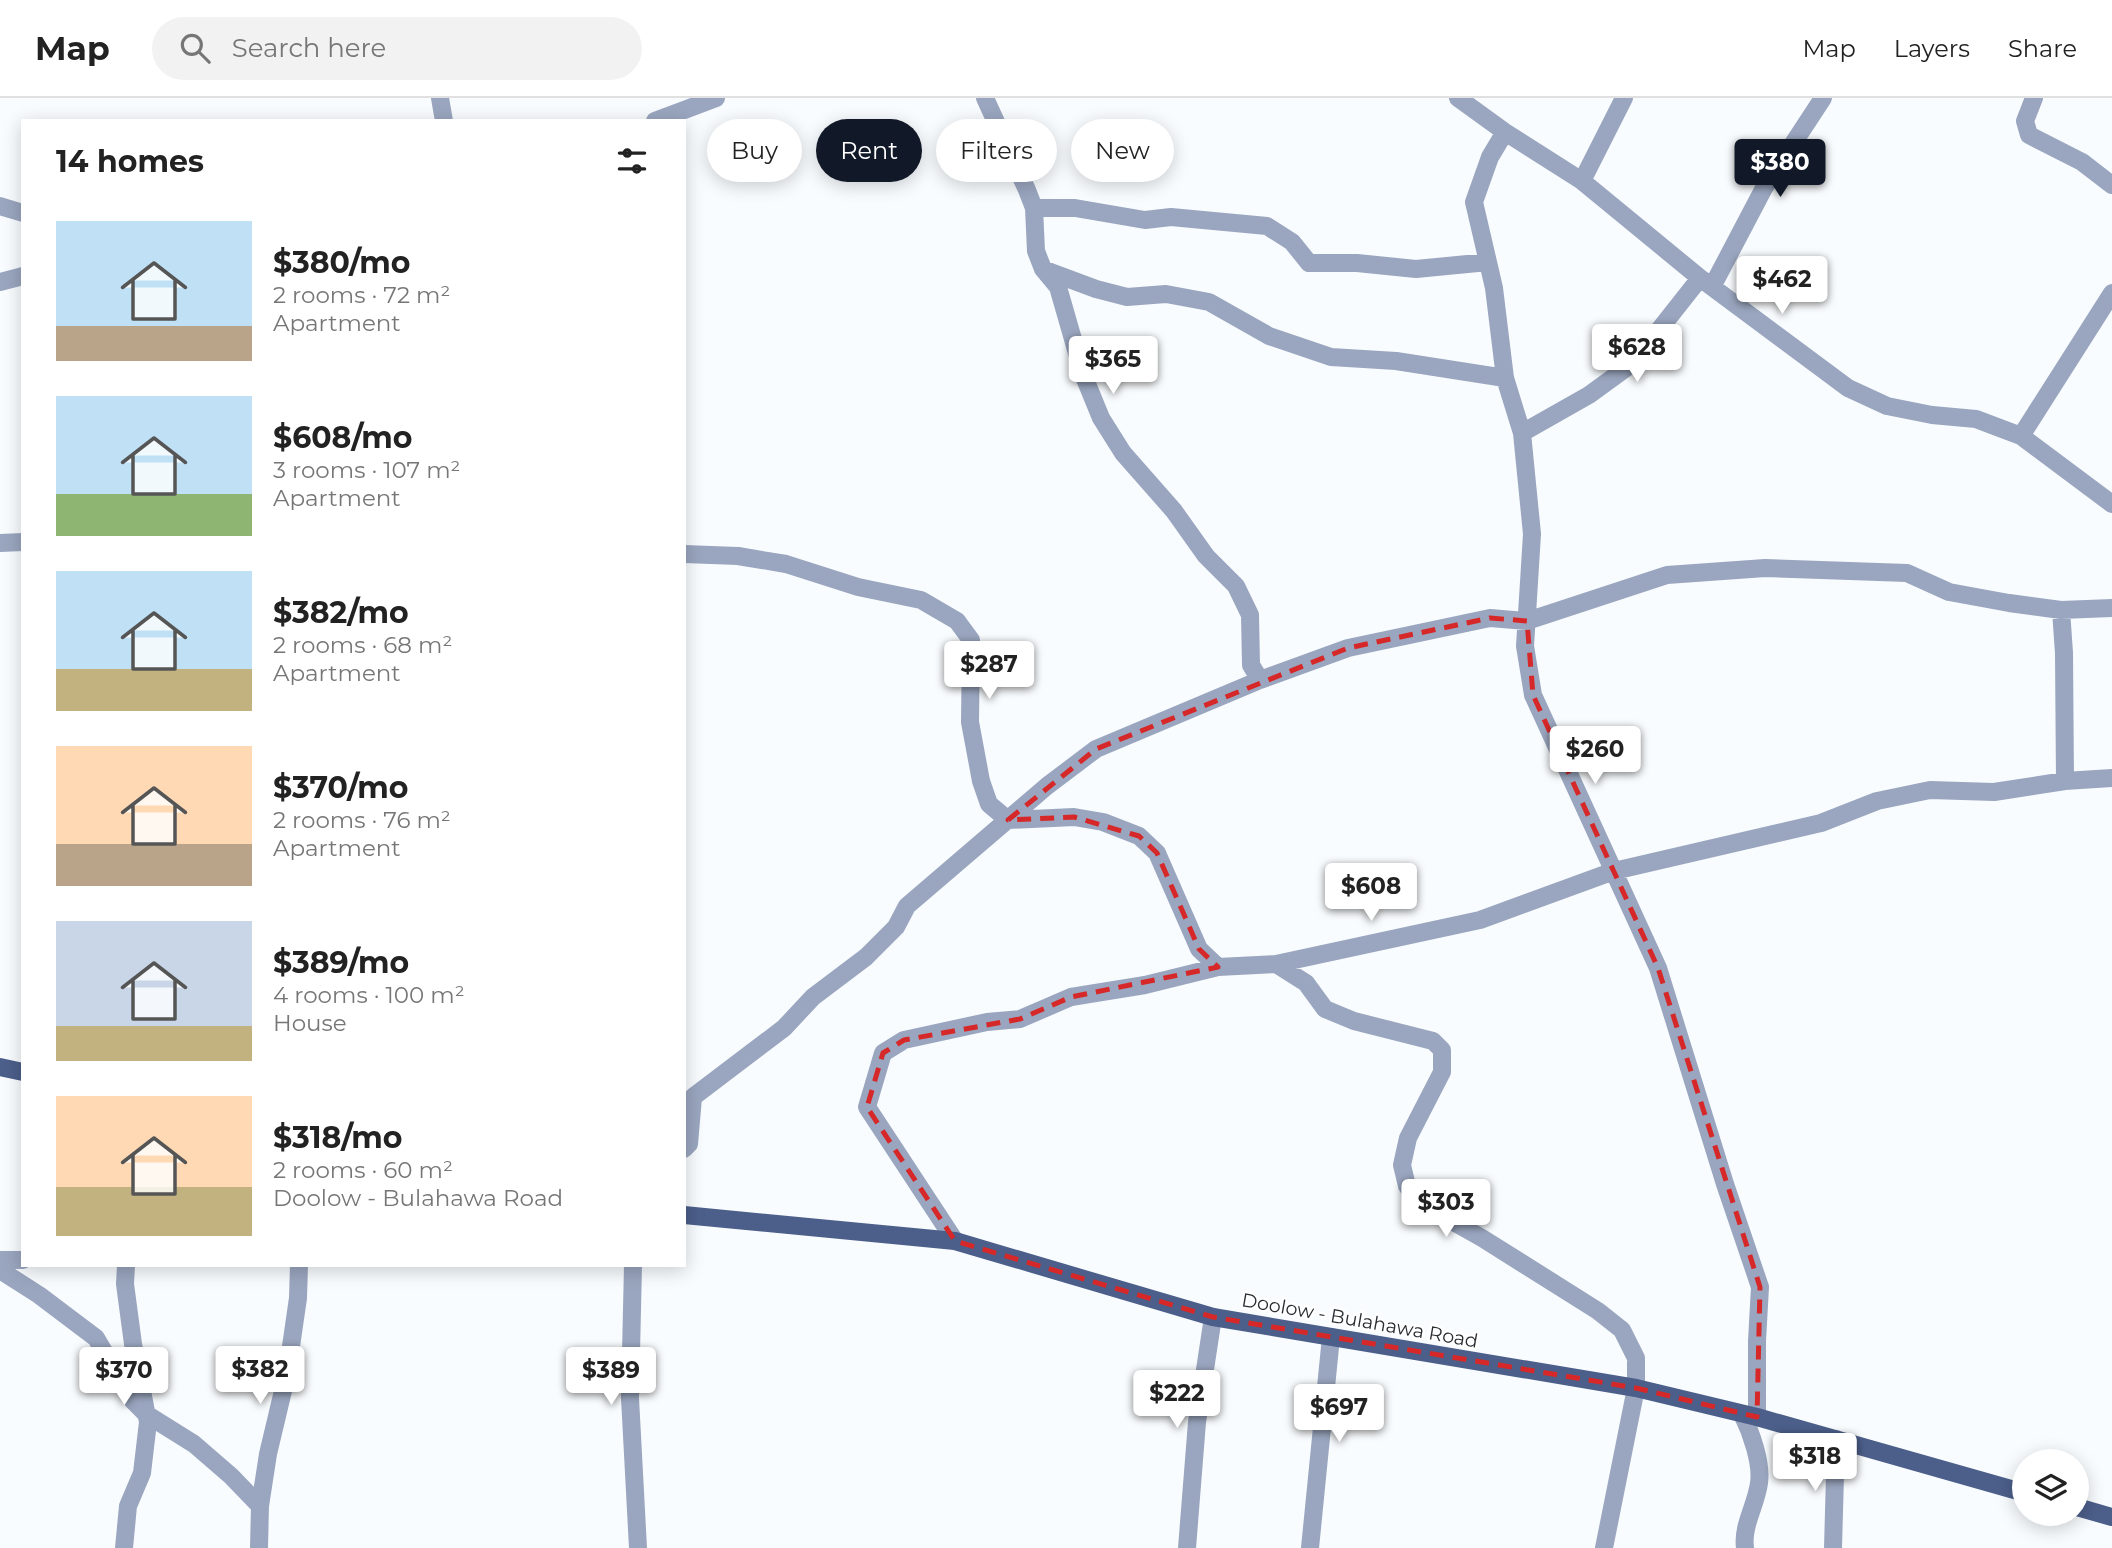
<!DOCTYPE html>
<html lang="en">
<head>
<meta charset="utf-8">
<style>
	:root { --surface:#fff; --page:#f2f2f2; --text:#222; --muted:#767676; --line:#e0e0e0; --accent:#111827 }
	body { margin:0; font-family:Montserrat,sans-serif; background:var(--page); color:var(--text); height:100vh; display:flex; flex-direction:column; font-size:26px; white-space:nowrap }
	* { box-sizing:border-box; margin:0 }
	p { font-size:23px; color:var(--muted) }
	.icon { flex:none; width:38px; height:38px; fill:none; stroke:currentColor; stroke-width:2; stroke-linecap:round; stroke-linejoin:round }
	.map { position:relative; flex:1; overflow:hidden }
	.panel { position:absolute; left:21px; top:21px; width:665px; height:1148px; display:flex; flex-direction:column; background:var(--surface); border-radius:0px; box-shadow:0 4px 18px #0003 }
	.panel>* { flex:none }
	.top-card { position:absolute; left:707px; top:21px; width:665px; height:63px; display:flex; gap:14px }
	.fabs { position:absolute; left:2012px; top:1351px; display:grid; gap:14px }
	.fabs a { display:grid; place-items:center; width:77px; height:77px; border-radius:50%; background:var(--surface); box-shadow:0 4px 18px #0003; font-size:35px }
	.price { position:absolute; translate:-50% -60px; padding:0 16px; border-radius:7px; background:#fff; color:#222; font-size:23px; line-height:46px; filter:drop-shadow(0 2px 4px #0008) }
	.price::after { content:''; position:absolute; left:50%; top:42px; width:21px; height:16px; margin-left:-10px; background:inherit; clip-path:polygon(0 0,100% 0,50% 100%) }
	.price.on { background:var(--accent); color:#fff }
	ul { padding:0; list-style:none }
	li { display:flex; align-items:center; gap:21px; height:175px; padding:0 35px }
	li span { display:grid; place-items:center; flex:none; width:196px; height:140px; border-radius:0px; color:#555 }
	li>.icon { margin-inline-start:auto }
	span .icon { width:84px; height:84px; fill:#fffc; stroke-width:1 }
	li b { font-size:30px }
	h2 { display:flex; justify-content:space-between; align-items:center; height:84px; padding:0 35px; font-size:30px }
	.chip { padding:0 24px; border-radius:32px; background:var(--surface); box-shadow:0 4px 18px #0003; font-size:24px; line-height:63px }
	.chip.on { background:var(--accent); color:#fff }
	header { display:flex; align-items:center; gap:42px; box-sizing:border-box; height:98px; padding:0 35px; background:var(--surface); border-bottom:2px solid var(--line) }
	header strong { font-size:33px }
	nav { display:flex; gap:38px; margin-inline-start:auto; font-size:24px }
	.search { width:490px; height:63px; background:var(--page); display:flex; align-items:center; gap:18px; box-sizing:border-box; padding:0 24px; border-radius:38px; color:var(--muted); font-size:26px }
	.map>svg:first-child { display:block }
</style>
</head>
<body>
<header>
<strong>Map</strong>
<div class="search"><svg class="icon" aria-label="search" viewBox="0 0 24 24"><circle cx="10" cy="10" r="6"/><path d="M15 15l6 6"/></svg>Search here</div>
<nav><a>Map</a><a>Layers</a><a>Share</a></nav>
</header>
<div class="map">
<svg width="2112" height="1450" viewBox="0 0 2112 1450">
	<rect width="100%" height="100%" fill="#f9fcfe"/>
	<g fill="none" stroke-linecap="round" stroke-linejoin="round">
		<path stroke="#9aa6bf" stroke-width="18" d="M440,0L444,23
			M985,0L1027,92L1034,110L1036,153L1043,171L1058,189L1083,276L1101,320L1123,355L1174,413L1206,458L1236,488L1250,517L1251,567L1260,582
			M1458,0L1505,34L1582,83L1700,180L1848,290L1887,308L1932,317L1976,321L2021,338L2112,406
			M2034,0L2025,23L2029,37L2082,64L2112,87
			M655,23L716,0
			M1505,34L1490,59L1474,104L1494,190L1505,280L1522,335L1532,436L1525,548L1533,597L1658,870L1725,1086L1760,1189L1757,1243V1319
			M1582,83L1624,0
			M0,108L23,115
			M1034,110H1075L1145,122L1171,119L1267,128L1292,144L1309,165H1357L1416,171L1488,164
			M1045,172L1096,191L1127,199L1166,196L1209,204L1269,238L1331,259L1396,263L1505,280
			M0,184L23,178
			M1712,189L1764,90L1823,0
			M1522,335L1589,297L1633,265L1700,180
			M2021,338L2112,195
			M0,445L23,444
			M684,456L738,458L786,466L858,489L921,502L957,523L971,542L970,624L981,683L989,706L1008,722L1074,719L1103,724L1139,738L1157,755L1199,851L1218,869
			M2061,512L2064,555L2065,683
			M1276,866L1306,885L1325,911L1354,923L1433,943L1442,952V974L1408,1040L1402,1067L1407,1088L1418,1104L1482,1140L1598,1213L1622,1232L1636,1260V1290L1604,1450
			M684,1051L689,1046L693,999L784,930L813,899L866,859L896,829L907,808L1047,688L1096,651L1260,582L1348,550L1490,520L1527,523L1667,477L1765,470L1907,475L1949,494L2009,505L2061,512L2112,510
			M955,1143L867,1009L883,955L904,942L987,924L1020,921L1071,899L1145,887L1218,869L1276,866L1480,822L1614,773L1821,725L1877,703L1930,692L1994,694L2065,683L2112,680
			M0,1162H23
			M633,1167L630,1300L638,1450
			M0,1172L39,1197L96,1240L133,1303L146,1316L194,1346L231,1378L260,1408
			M1742,1316C1751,1334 1762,1365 1759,1385C1756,1408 1742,1427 1745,1450
			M124,1450L128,1408L142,1375L148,1324L133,1246L125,1186L126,1167
			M259,1450L260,1408L268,1356L287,1276L298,1200L299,1167
			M1187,1450L1197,1324L1213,1219
			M1310,1450L1331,1239
			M1833,1450L1836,1341"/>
		<path stroke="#4c5f8a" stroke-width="18" d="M0,969L23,974
			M684,1117L955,1143L1213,1219L1636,1290L1757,1319L2025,1395
			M2077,1409L2112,1419"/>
	</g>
	<path fill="none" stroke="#d62828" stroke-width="5" stroke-dasharray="14 9" stroke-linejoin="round" d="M1490,520L1527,523L1533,597L1658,870L1760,1189L1757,1319L1636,1290L1213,1219L955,1143L867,1009L883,955L904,942L1020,921L1071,899L1218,869L1199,851L1157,755L1139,738L1074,719L1008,722L1096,651L1348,550Z"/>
	<g text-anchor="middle" stroke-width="5" stroke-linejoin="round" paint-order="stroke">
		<g font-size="19" fill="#282e32" stroke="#fff">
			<text transform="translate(1360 1222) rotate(10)" y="7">Doolow - Bulahawa Road</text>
		</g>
	</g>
</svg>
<div class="fabs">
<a><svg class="icon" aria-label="layers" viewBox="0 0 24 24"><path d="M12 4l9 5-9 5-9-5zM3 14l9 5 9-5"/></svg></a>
</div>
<b class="price on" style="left:1780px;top:101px">$380</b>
<b class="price" style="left:1782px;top:218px">$462</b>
<b class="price" style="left:1637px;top:286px">$628</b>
<b class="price" style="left:1113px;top:298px">$365</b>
<b class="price" style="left:989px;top:603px">$287</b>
<b class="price" style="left:1595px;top:688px">$260</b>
<b class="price" style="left:1371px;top:825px">$608</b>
<b class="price" style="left:1446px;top:1141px">$303</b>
<b class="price" style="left:260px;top:1308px">$382</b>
<b class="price" style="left:124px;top:1309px">$370</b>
<b class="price" style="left:611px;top:1309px">$389</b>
<b class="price" style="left:1177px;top:1332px">$222</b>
<b class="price" style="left:1339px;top:1346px">$697</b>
<b class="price" style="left:1815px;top:1395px">$318</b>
<div class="top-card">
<a class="chip">Buy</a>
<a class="chip on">Rent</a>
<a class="chip">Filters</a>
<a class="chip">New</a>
</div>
<section class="panel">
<h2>14 homes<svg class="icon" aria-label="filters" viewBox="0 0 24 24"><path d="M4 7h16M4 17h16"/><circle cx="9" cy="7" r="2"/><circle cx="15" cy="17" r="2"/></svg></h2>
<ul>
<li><span style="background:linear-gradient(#bfe0f5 75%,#b9a48a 0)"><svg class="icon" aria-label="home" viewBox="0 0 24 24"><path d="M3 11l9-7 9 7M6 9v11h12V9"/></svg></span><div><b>$380/mo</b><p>2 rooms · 72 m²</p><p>Apartment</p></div></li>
<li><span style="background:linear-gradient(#bfe0f5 70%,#8fb573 0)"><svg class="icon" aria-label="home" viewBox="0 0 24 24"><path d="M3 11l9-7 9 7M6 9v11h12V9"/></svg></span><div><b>$608/mo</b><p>3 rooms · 107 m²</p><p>Apartment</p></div></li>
<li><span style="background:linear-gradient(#bfe0f5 70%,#c2b280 0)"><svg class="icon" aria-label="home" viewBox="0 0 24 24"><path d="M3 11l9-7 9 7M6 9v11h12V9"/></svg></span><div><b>$382/mo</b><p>2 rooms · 68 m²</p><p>Apartment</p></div></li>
<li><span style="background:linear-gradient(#ffd9b3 70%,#b9a48a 0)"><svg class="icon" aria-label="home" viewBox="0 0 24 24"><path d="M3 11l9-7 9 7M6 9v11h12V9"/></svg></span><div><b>$370/mo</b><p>2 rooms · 76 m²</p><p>Apartment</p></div></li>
<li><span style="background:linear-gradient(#c9d6e8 75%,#c2b280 0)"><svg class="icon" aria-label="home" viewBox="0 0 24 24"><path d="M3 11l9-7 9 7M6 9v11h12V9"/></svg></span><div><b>$389/mo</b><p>4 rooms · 100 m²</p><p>House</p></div></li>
<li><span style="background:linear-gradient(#ffd9b3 65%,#c2b280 0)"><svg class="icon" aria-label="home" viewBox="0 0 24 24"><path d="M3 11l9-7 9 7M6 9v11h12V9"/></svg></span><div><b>$318/mo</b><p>2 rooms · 60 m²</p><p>Doolow - Bulahawa Road</p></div></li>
</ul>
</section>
</div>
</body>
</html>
